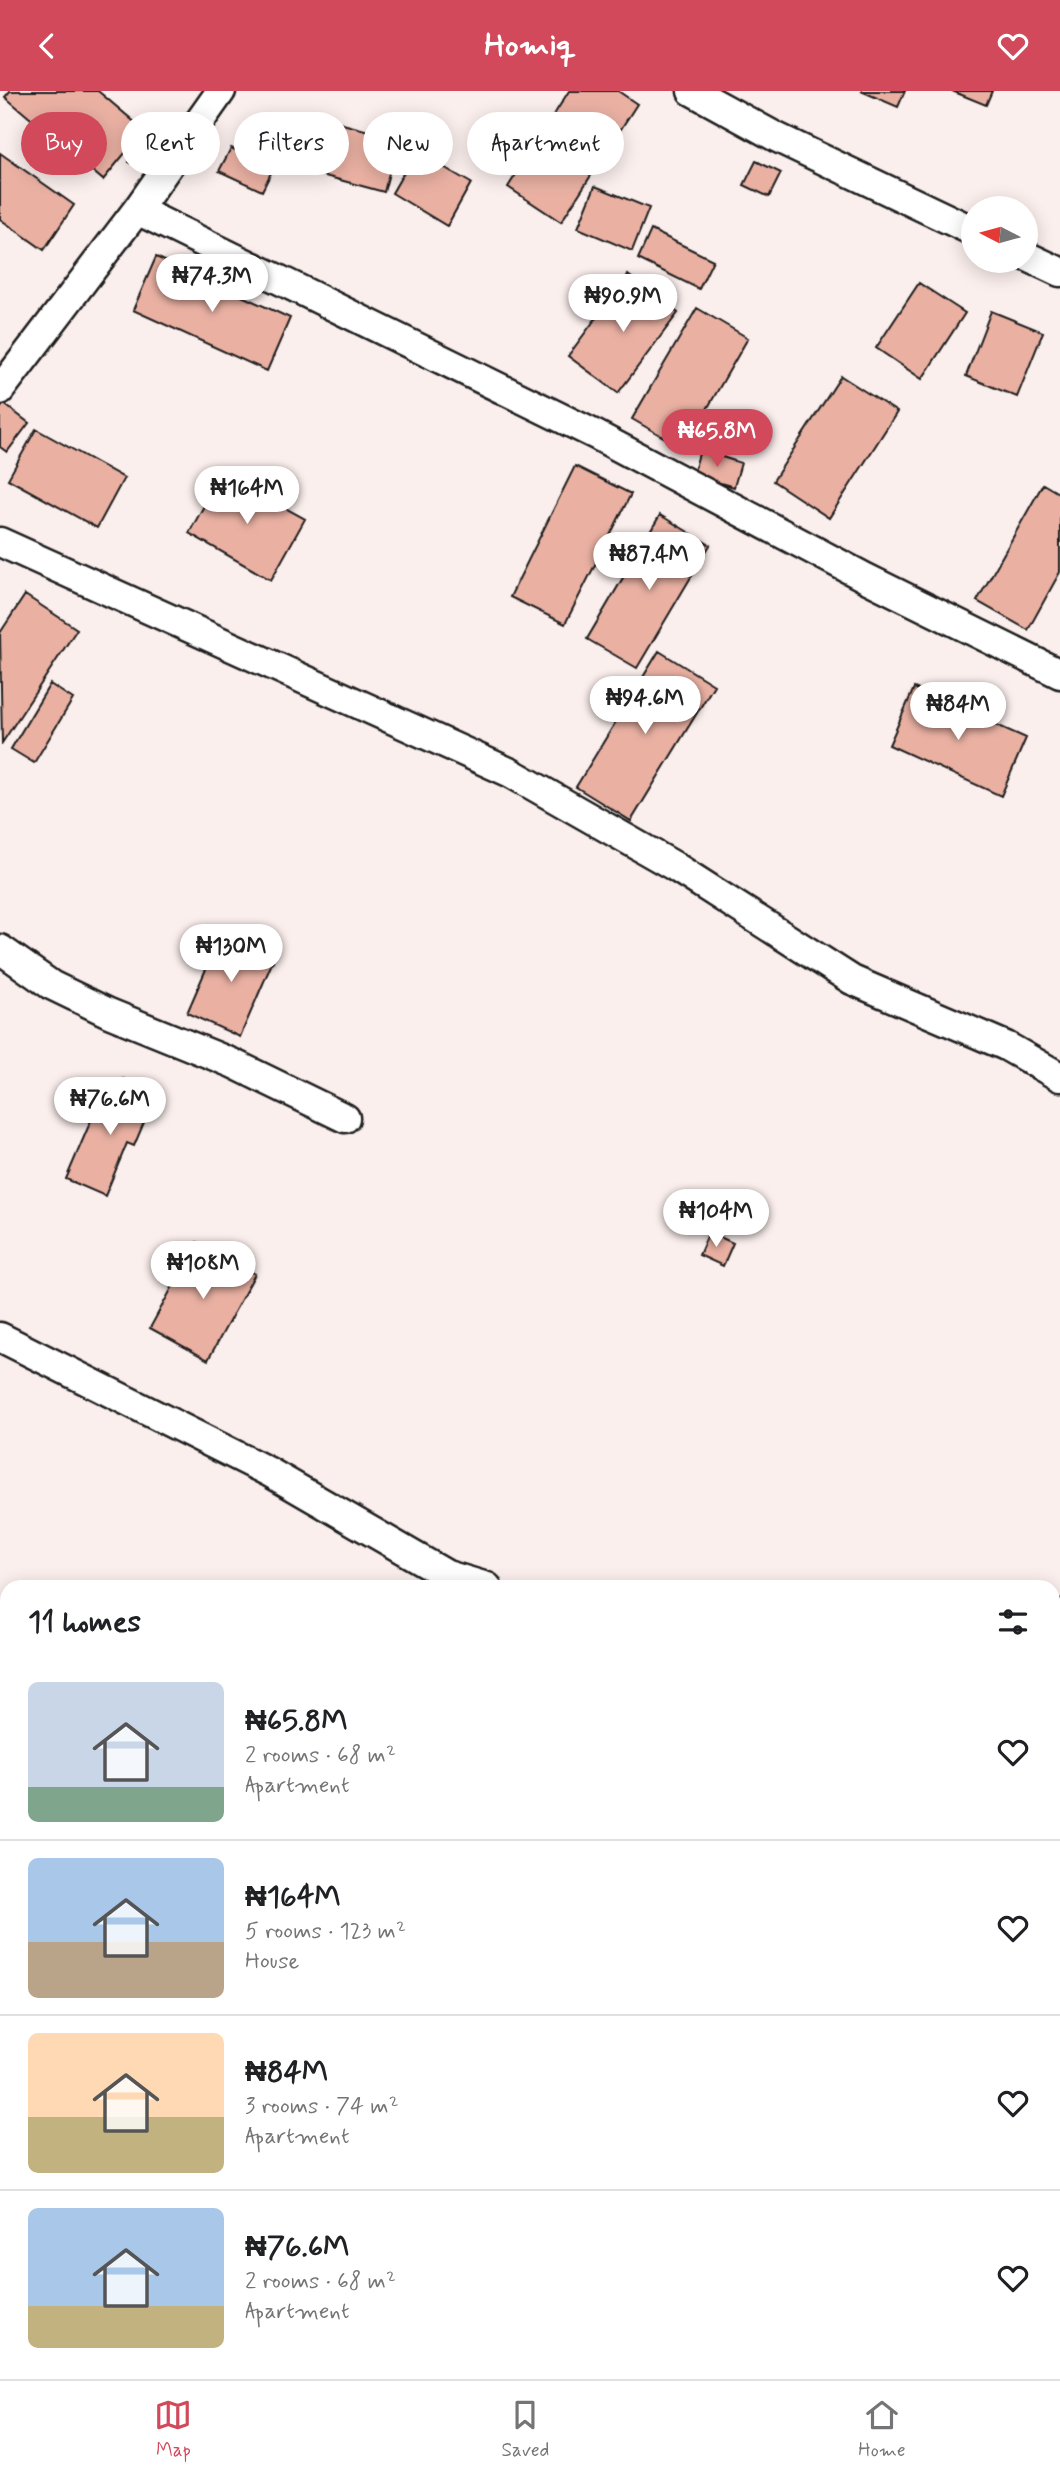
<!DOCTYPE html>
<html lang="en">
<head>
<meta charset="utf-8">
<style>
	:root { --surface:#fff; --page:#f6f6f6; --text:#202124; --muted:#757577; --line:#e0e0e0; --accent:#d1495b }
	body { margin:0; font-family:Mynerve,sans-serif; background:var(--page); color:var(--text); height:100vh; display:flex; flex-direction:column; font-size:26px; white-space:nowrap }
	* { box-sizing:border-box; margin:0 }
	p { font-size:23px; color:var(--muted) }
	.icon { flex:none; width:38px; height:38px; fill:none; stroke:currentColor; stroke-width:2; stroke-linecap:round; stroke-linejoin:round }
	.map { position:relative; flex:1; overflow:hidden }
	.side { position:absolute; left:0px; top:1489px; width:1060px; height:800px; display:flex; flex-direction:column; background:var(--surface); border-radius:21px 21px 0 0; box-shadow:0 4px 18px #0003 }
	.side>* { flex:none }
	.banner { position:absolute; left:21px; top:21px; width:700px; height:63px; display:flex; gap:14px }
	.needle { width:46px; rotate:276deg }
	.buttons { position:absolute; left:961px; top:105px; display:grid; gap:14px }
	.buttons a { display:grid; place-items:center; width:77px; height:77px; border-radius:50%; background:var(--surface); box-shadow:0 4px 18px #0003; font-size:35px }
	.price { position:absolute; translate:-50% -60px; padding:0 16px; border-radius:24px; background:#fff; color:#222; font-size:23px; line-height:46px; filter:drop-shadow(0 2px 4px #0008) }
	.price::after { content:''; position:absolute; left:50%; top:42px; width:21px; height:16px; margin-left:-10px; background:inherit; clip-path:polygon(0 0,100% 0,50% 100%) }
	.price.on { background:var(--accent); color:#fff }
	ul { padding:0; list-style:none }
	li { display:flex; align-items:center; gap:21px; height:175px; padding:0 28px }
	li+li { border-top:2px solid var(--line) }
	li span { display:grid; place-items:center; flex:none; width:196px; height:140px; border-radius:10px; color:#555 }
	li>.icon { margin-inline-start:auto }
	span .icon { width:84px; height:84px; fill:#fffc; stroke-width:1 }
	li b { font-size:30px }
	h2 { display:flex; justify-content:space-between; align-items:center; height:84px; padding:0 28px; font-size:30px }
	.pill { padding:0 24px; border-radius:32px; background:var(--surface); box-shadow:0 4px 18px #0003; font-size:24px; line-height:63px }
	.pill.on { background:var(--accent); color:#fff }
	header { display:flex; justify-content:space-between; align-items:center; height:91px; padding:0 28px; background:var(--accent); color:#fff; font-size:32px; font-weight:800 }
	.menu { display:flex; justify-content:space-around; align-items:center; height:98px; border-top:2px solid var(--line); background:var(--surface); font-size:19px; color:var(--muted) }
	.menu a { display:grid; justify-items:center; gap:4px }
	.menu .on { color:var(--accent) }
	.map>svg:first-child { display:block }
</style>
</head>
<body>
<header><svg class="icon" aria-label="back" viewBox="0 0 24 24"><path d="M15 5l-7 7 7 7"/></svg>Homiq<svg class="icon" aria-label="heart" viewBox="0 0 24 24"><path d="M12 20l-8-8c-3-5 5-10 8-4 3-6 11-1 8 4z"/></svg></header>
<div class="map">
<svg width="1060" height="2288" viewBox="0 0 1060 2288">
	<rect width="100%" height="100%" fill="#fbefed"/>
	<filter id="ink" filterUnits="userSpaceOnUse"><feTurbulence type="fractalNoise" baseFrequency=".0143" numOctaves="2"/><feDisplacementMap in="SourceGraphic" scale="14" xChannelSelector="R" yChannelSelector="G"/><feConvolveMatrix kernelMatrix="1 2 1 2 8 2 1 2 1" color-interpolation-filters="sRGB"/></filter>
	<g filter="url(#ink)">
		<path fill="#eab1a3" stroke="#1c1c1c" stroke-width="2" d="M10,0H98L144,39L103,89L5,6Z
			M569,0H618L637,13L561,131L508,96Z
			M861,0H905L898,16Z
			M952,0H992L986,14Z
			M328,29L398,48L384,101L314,82Z
			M149,38L168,50L148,82L129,71Z
			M231,57L273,78L262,100L219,80Z
			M416,60L471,92L447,135L392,102Z
			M0,62L74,114L44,159L0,128Z
			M756,70L781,82L769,106L744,94Z
			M595,95L649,117L632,160L578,137Z
			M651,139L713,169L699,198L638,168Z
			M156,166L290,227L267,280L133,219Z
			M628,184L678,222L618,302L568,265Z
			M919,192L965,222L922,288L876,257Z
			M697,217L748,247L684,358L632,328Z
			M991,220L1043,241L1017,306L966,285Z
			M841,285L897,321L829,427L773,390Z
			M4,313L29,332L7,361L0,356V318Z
			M36,338L124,387L97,437L8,388Z
			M700,359L741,372L734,396L693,384Z
			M575,375L631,403L565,533L510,506Z
			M222,382L305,428L271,489L189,442Z
			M1043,393L1060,403V481L1028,539L977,510Z
			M660,424L710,454L637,577L587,548Z
			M25,504L77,538L2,652L0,542Z
			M659,560L714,594L631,730L576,696Z
			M50,593L73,608L34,672L11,658Z
			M914,597L1026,647L1001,705L889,654Z
			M222,841L275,865L240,946L187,922Z
			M123,988L156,1003L134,1055L127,1052L105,1105L66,1088L98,1013L110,1018Z
			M709,1141L733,1152L723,1175L699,1164Z
			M197,1151L255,1183L208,1269L150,1237Z"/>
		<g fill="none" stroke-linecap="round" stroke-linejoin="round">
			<defs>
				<path id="minor" d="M692,0L776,46L973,140
					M137,119L596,344L866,487L1060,583
					M1026,165L1060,181
					M0,299L137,119L221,0
					M0,451L511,682L674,775L852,889L1006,955L1060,986
					M0,858L51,894L109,922L232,972L345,1027
					M0,1246L269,1381L447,1484L487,1496
					M1054,1533L1060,1524
					M1054,1751L1060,1740
					M898,2282L899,2288
					M570,2288L574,2282"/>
				<path id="trunk" d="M0,1881L7,1885
					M782,2282L793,2288"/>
			</defs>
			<use href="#minor" stroke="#1c1c1c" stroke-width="33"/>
			<use href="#trunk" stroke="#1c1c1c" stroke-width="44"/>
			<use href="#minor" stroke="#fff" stroke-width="28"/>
			<use href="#trunk" stroke="#fde080" stroke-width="38"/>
		</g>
	</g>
</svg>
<div class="buttons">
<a><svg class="needle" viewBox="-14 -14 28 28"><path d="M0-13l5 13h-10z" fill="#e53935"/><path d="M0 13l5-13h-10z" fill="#757577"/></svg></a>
</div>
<b class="price" style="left:212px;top:223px">₦74.3M</b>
<b class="price" style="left:623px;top:243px">₦90.9M</b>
<b class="price on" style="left:717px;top:378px">₦65.8M</b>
<b class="price" style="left:247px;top:435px">₦164M</b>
<b class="price" style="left:649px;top:501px">₦87.4M</b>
<b class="price" style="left:645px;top:645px">₦94.6M</b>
<b class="price" style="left:958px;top:651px">₦84M</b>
<b class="price" style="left:231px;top:893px">₦130M</b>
<b class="price" style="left:110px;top:1046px">₦76.6M</b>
<b class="price" style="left:716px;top:1158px">₦104M</b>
<b class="price" style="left:203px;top:1210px">₦108M</b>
<div class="banner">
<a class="pill on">Buy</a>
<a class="pill">Rent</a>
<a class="pill">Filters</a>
<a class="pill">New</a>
<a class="pill">Apartment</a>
</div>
<section class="side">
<h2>11 homes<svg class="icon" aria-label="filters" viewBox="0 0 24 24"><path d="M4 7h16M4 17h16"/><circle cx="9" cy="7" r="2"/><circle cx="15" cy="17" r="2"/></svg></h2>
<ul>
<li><span style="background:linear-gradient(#c9d6e8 75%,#7fa58c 0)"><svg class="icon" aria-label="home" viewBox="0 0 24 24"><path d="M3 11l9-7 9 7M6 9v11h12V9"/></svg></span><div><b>₦65.8M</b><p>2 rooms · 68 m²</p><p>Apartment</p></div><svg class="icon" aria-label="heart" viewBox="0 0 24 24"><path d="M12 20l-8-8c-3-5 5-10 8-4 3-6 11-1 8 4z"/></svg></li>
<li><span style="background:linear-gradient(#a9c7e8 60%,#b9a48a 0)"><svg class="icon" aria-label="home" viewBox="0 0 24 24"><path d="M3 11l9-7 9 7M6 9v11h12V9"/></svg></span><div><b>₦164M</b><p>5 rooms · 123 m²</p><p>House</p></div><svg class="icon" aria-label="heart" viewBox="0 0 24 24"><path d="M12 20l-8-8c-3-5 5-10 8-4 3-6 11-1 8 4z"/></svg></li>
<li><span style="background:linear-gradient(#ffd9b3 60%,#c2b280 0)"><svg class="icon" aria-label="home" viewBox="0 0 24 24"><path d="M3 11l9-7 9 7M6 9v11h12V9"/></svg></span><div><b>₦84M</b><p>3 rooms · 74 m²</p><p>Apartment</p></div><svg class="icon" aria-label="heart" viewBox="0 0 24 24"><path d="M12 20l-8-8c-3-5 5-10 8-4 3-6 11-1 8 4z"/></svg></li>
<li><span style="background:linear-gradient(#a9c7e8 70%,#c2b280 0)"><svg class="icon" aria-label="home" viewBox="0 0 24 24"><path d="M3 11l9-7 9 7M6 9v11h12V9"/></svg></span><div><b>₦76.6M</b><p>2 rooms · 68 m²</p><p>Apartment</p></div><svg class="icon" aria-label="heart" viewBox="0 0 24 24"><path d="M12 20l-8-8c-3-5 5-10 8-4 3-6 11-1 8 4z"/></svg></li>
</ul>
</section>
</div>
<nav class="menu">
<a class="on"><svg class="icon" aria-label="map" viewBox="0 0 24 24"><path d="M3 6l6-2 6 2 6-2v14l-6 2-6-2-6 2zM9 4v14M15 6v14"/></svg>Map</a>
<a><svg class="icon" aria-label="saved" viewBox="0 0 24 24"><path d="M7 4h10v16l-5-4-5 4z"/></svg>Saved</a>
<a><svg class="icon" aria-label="home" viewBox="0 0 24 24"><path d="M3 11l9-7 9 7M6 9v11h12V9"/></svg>Home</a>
</nav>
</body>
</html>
